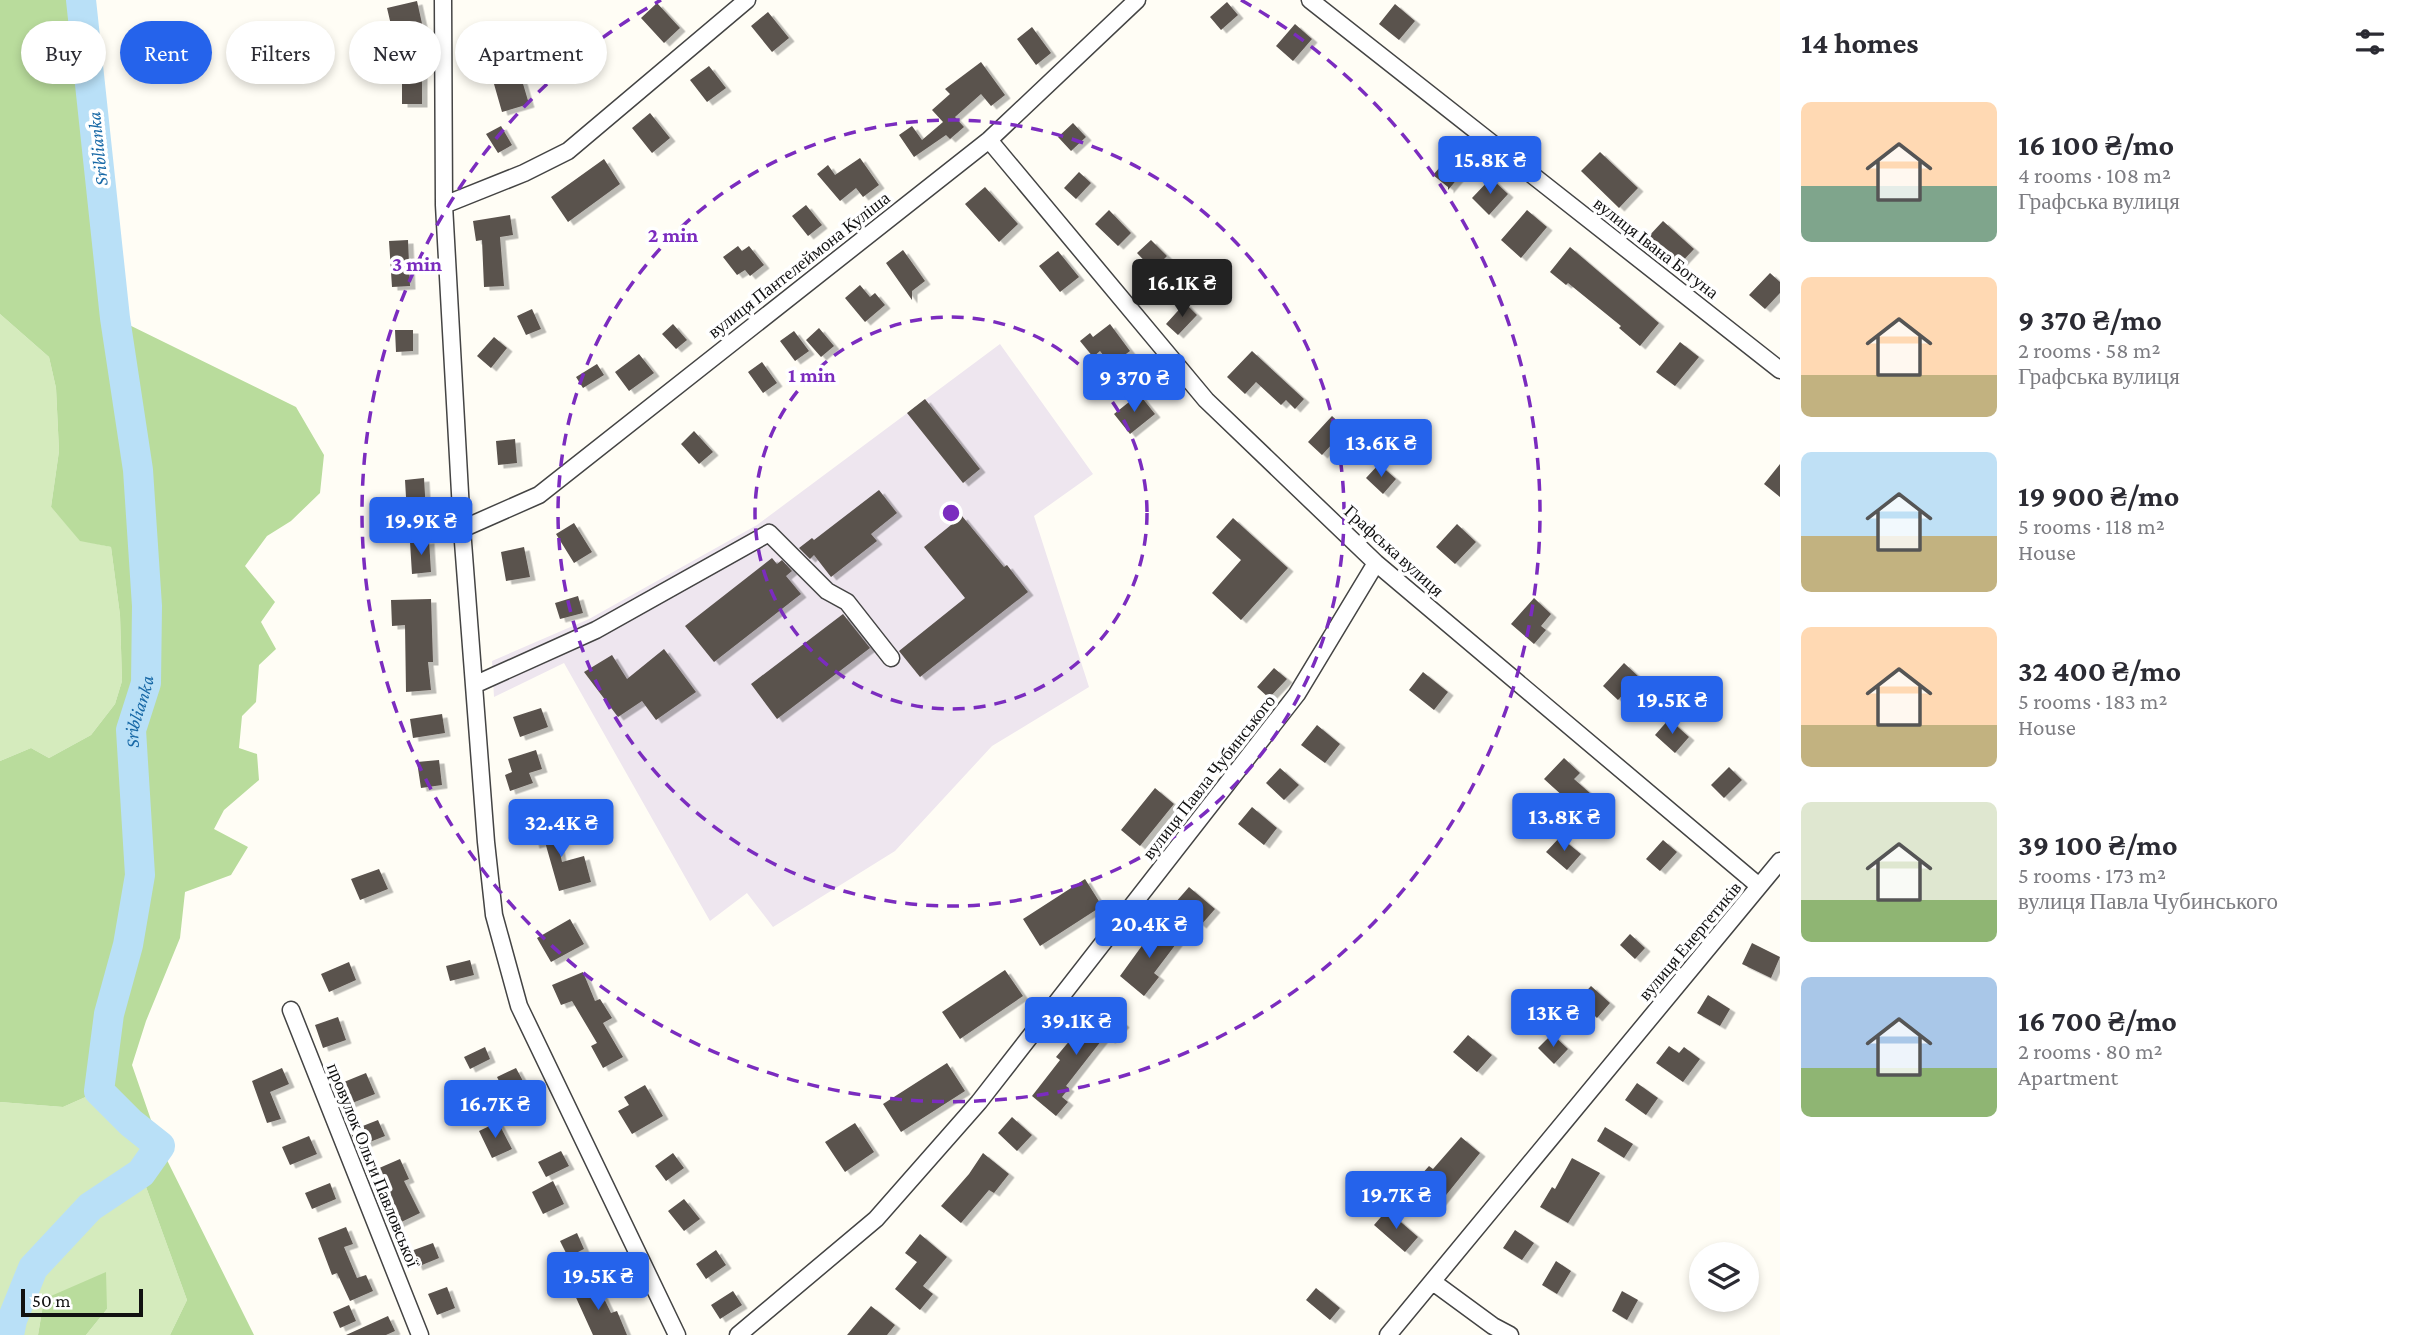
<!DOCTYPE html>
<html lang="en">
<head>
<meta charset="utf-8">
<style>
	:root { --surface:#fff; --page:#f2f2f3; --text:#2b2b33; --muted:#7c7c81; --accent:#2563eb }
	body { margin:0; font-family:"Crimson Pro",serif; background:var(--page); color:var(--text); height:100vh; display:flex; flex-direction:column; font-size:26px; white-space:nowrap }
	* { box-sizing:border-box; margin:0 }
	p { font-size:23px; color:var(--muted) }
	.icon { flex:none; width:38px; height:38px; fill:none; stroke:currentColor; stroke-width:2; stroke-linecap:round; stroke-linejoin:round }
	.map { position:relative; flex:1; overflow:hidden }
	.drawer { display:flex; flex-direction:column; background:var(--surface); width:630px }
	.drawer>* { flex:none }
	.top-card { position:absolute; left:21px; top:21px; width:665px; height:63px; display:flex; gap:14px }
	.buttons { position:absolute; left:1689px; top:1242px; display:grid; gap:14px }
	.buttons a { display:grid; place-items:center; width:70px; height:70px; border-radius:50%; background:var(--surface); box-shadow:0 4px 10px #0003; font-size:35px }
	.scale { position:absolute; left:21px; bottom:18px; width:122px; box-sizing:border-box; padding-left:7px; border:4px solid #111; border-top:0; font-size:19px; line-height:24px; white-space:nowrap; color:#111; -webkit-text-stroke:5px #fff; paint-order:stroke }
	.price { position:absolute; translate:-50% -60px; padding:0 16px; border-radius:7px; background:var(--accent); color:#fff; font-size:23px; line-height:46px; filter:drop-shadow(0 2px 4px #0008) }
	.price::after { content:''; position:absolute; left:50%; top:42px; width:21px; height:16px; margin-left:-10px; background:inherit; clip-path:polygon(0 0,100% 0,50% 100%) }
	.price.selected { background:#222; color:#fff }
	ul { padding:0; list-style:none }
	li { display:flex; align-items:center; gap:21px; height:175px; padding:0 21px }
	li span { display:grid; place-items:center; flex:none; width:196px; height:140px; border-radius:10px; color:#555 }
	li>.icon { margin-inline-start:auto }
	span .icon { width:84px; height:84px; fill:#fffc; stroke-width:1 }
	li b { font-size:30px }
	h2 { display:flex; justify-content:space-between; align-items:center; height:84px; padding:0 21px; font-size:30px }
	.pill { padding:0 24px; border-radius:32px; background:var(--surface); box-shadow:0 4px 10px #0003; font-size:24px; line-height:63px }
	.pill.selected { background:var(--accent); color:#fff }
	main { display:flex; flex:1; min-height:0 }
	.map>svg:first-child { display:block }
</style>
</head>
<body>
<main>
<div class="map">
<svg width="1780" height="1335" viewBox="0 0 1780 1335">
	<defs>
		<filter id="shadow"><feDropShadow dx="5.5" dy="3.5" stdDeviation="0" flood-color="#0004"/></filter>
	</defs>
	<rect width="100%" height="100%" fill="#fffdf5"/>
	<path fill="#eee6ef" d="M1000,344L1093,474L1034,516L1089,687L992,746L895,851L773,927L747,893L710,921L564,663L494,697L492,661L589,619L757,525Z"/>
	<path fill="#d5ebbd" d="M0,314L49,357L56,388L59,451L51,507L80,540L111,547L120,615L122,681L115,704L91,735L49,758L31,748L0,761Z
		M99,1091L131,1123L160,1146L141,1173L187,1300L170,1335H86L107,1309L44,1299L38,1335H0V1102L63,1107Z"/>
	<path fill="#b9dc9c" d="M0,0H79L83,24L115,318L296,407L324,455L320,493L291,521L267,536L245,566L275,602L261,622L276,649L259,665L256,702L242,716L239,748L257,754L259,780L224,810L214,829L248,847L231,875L185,892L180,938L146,1021L132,1065L160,1146L254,1335H170L187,1300L141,1173L160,1146L131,1123L99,1091L63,1107L0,1102V761L31,748L49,758L91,735L115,704L122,681L120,615L111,547L80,541L51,507L59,451L56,388L49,357L0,314Z
		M106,1272L107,1309L86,1335H38L44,1299Z"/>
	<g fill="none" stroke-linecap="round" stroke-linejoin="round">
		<path stroke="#b9e0f7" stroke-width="30" id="s1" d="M9,1335L12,1320L33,1268L90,1207L141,1173L160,1146L131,1123L99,1091L109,1014L128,945L140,875L131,730L146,683L147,606L138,470L115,318L81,0"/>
	</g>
	<path fill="#5a524d" filter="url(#shadow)" d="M417,1L425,37L427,64L422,65V104H402V66H399L396,24L391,25L387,8Z
		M1227,2L1238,15L1221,30L1210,17Z
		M657,3L680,28L664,43L641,18Z
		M1395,4L1415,21L1399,40L1379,24Z
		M768,12L789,38L772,52L751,26Z
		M1295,24L1312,39L1293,61L1276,46Z
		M1032,27L1051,53L1036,65L1017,39Z
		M486,28H509V47H486Z
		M981,62L1005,95L991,106L981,94L955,117L964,127L950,139L946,135L914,157L899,135L912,126L922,140L943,122L932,110L950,94L945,89Z
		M709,66L726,88L707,102L690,80Z
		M521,77L529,104L502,112L494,84Z
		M650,113L670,138L652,153L632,128Z
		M1073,123L1086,137L1071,151L1058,137Z
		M501,126L512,145L498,153L486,134Z
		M1454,151L1470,164L1448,190V187L1433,175Z
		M1600,152L1638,188L1619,208L1581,171Z
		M860,158L879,185L863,197L856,188L840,201L817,174L828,165L835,175Z
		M604,159L620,184L568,222L551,197Z
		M1079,172L1091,183L1076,199L1064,188Z
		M1491,178L1508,194L1489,215L1472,198Z
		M985,187L1018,224L999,242L965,204Z
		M806,205L822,225L808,236L792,216Z
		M1109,210L1131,233L1118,246L1095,224Z
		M1527,210L1547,227L1521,258L1501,240Z
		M510,215L513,235L500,237L504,286L484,287L482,240L476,241L473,221Z
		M1663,221L1694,249L1679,265L1648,237Z
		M408,240L410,286L392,287L389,241Z
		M1151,240L1167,256L1153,270L1137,253Z
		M738,246L742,251L749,246L764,265L750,276L745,270L737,275L723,257Z
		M1570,247L1659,323L1640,346L1619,328L1621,326L1568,283L1566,285L1550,272Z
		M903,250L925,281L912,291V300L886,263Z
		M1058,251L1079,277L1060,292L1039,266Z
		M1770,273L1780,282V293L1765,309L1749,295Z
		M860,285L870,297L875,293L885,305L865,322L845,298Z
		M1185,303L1197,315L1178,335L1166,324Z
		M532,309L541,329L526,335L517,316Z
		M673,324L687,340L676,349L662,334Z
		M1110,324L1130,351L1111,365L1100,351L1093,357L1080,341L1090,333L1093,337Z
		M819,328L834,346L821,357L806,340Z
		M395,330H413V351L396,352Z
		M794,331L809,351L795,361L780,341Z
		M494,337L507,348L491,368L477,356Z
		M1680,342L1699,357L1675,386L1656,372Z
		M1252,351L1304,399L1295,409L1286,400L1281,405L1256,382L1245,394L1227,377Z
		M639,354L654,373L629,391L615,372Z
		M762,362L777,383L763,393L748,372Z
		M597,364L604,375L583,388L576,377Z
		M1139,394L1155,414L1130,434L1114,414Z
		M925,399L980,469L963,483L907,413Z
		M1332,416L1346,429L1322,455L1308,442Z
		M694,431L713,452L699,464L681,444Z
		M515,439L517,463L498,465L496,441Z
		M1379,464L1396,479L1383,494L1366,478Z
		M1780,464V497L1764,484Z
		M424,478L426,512L407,514L405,480Z
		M879,490L897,513L871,534L877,541L831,577L814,555L810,559L799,548L812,538L814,540Z
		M962,516L1004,567L1007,565L1028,592L920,677L899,651L965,598L924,547Z
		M1233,518L1288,568L1241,620L1212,593L1241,560L1216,537Z
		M574,523L592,552L574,563L556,534Z
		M1457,524L1476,542L1455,564L1436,547Z
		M429,540L431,572L412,574L410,542Z
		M524,547L530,577L506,581L501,552Z
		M772,558L777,564L782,560L792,571L786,576L801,594L714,662L685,626Z
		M578,596L583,613L560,619L555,603Z
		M1534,598L1551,614L1541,626L1546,630L1534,644L1511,624Z
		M431,599L433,662H428L431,690L406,692L405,625L392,626L391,600Z
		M843,614L870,648L777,719L751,684Z
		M664,649L696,692L656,720L642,701L618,717L584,672L612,655L627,679Z
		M1624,663L1639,677L1618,700L1603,686Z
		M1274,668L1287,679L1269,698L1257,687Z
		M1423,672L1448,692L1434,710L1409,690Z
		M541,708L548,727L520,737L513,717Z
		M442,714L445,733L413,738L410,719Z
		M1669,719L1689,737L1675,753L1655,735Z
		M1317,725L1340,744L1325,763L1301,745Z
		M536,750L542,769L529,773L533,783L510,791L505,775L512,772L508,759Z
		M1564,758L1580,773L1574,779L1599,801L1586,817L1544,779Z
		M439,760L442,785L421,788L417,762Z
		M1729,767L1742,780L1724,798L1711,785Z
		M1280,768L1299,785L1284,800L1266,783Z
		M1155,788L1174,804L1140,846L1121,830Z
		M1252,807L1277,828L1264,845L1238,824Z
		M554,823L562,862L584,856L591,882L559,891L545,842L534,845L530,828Z
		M1560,837L1581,854L1567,870L1546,852Z
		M1663,840L1677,852L1660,871L1646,859Z
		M379,869L388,889L360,900L351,879Z
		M1085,879L1102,906L1040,946L1023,919Z
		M1189,887L1215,909L1201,925L1175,903Z
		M570,919L584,944L551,962L537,938Z
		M1157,925L1179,940L1154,973L1159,977L1144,996L1120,976Z
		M1630,934L1645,948L1635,959L1620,945Z
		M1752,943L1780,957L1771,978L1742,964Z
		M470,960L474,975L450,981L446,966Z
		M349,962L356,980L329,992L321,974Z
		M1005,970L1023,996L960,1039L942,1012Z
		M583,972L595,1001L600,999L612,1018L603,1023L623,1057L603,1068L591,1046L597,1043L572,1001L561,1005L552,985Z
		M1591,986L1610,1003L1597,1018L1578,1000Z
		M1708,995L1730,1009L1720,1026L1697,1013Z
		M1101,1003L1124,1024L1110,1040L1105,1036L1066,1086L1069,1088L1062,1097L1068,1102L1056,1116L1032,1096L1060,1060L1056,1057Z
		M338,1017L346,1040L323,1048L315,1025Z
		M1552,1034L1568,1049L1554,1064L1538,1048Z
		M1468,1035L1492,1055L1477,1072L1453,1052Z
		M1669,1046L1679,1053L1684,1047L1700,1059L1683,1082L1656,1063Z
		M485,1047L490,1059L470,1069L464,1057Z
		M947,1063L965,1091L901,1132L883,1104Z
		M282,1068L289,1084L270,1092L281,1119L267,1123L252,1081Z
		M516,1068L523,1081L504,1091L497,1077Z
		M366,1073L375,1094L347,1105L339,1084Z
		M1637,1083L1658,1098L1646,1115L1625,1100Z
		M645,1085L663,1116L632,1134L618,1111L629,1105L624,1097Z
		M1012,1117L1032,1135L1017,1151L998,1133Z
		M378,1120L385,1136L357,1147L350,1131Z
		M498,1122L512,1149L492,1158L479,1131Z
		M855,1123L874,1152L845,1172L825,1142Z
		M1605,1127L1633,1144L1624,1158L1597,1141Z
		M309,1136L317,1154L290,1165L282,1147Z
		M1461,1137L1480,1153L1438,1205L1413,1184L1429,1166L1433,1169Z
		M561,1151L569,1166L546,1177L538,1162Z
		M673,1153L684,1168L666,1181L655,1166Z
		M983,1153L1009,1174L994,1193L989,1190L961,1223L941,1206L969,1174Z
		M1572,1158L1600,1173L1568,1223L1540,1207L1552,1187L1555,1189Z
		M400,1159L409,1179L404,1181L420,1213L395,1225L370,1172Z
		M553,1181L564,1204L543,1214L532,1192Z
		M330,1183L336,1199L312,1209L305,1193Z
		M684,1199L700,1219L684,1231L668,1211Z
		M1387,1210L1418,1237L1405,1252L1374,1225Z
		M346,1227L353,1244L344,1247L357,1278L366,1275L373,1291L350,1301L337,1273L332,1275L318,1238Z
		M1515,1230L1534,1243L1522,1260L1503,1248Z
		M577,1233L584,1249L568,1257L560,1241Z
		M920,1234L947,1257L923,1286L933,1294L920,1310L895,1289L917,1262L905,1253Z
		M433,1243L439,1258L417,1267L411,1251Z
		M716,1250L726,1265L706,1279L696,1264Z
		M1556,1261L1571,1271L1557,1294L1542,1285Z
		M595,1280L611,1313L617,1311L627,1335H593L573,1291Z
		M447,1287L455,1308L437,1315L428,1294Z
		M1316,1288L1340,1308L1330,1320L1306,1300Z
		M733,1291L742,1305L720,1319L711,1305Z
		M1622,1291L1638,1300L1627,1320L1612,1311Z
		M349,1305L356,1321L340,1328L333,1312Z
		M871,1306L895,1325L887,1335H847Z
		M388,1316L395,1331L386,1335H346Z"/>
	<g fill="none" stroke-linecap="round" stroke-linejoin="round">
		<defs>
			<path id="minor" d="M443,0L444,205L462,529L486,842L494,915L519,1006L677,1335
				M1310,0L1780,370
				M989,140L1206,400L1376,563L1759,886
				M444,205L524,173L568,151L747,0
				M462,529L539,495L989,140L1137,0
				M474,685L596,630L769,533L827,591L847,602L891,658
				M291,1010L420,1335
				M1433,1282L1493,1326L1510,1335
				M738,1335L876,1219L979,1102L1297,694L1376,563
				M1388,1335L1780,861"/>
		</defs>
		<use href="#minor" stroke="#444" stroke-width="19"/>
		<use href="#minor" stroke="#fff" stroke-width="16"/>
	</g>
	<g fill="none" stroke="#7b2cbf" stroke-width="3.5" stroke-dasharray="12 9">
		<circle cx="951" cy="513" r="196"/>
		<circle cx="951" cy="513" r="393"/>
		<path d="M1241 0A589 589 0 1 1 661 0"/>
	</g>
	<g text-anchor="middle" stroke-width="7" stroke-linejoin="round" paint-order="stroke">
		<g font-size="18" fill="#111" stroke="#fff">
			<text transform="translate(1656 248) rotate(38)" y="6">вулиця Івана Богуна</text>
			<text transform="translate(799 265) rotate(-38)" y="6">вулиця Пантелеймона Куліша</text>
			<text transform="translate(1394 551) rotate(42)" y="6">Графська вулиця</text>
			<text transform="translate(1209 777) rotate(-52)" y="6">вулиця Павла Чубинського</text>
			<text transform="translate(1690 941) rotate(-50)" y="6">вулиця Енергетиків</text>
			<text transform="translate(373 1165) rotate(68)" y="6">провулок Ольги Павловської</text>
		</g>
		<g font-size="19" font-style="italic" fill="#1768a6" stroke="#fff">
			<text transform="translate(97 149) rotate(-96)" y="7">Sriblianka</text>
			<text dy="7" stroke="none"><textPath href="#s1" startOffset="716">Sriblianka</textPath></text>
		</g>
	</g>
	<circle cx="951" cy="513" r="10" fill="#7b2cbf" stroke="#fff" stroke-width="3.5"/>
	<g font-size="21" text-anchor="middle" font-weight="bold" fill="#7b2cbf" stroke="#fff" stroke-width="7" stroke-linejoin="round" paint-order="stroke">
		<text x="673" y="242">2 min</text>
		<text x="417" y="271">3 min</text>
		<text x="812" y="382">1 min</text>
	</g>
</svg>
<div class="buttons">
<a><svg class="icon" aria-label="layers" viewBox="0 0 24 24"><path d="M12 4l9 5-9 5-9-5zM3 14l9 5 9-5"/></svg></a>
</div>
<div class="scale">50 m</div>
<b class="price" style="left:1490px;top:196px">15.8K ₴</b>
<b class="price selected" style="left:1182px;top:319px">16.1K ₴</b>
<b class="price" style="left:1134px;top:414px">9 370 ₴</b>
<b class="price" style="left:1381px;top:479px">13.6K ₴</b>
<b class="price" style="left:421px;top:557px">19.9K ₴</b>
<b class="price" style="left:1672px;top:736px">19.5K ₴</b>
<b class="price" style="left:1564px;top:853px">13.8K ₴</b>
<b class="price" style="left:561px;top:859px">32.4K ₴</b>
<b class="price" style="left:1149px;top:960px">20.4K ₴</b>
<b class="price" style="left:1553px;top:1049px">13K ₴</b>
<b class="price" style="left:1076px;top:1057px">39.1K ₴</b>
<b class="price" style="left:495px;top:1140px">16.7K ₴</b>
<b class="price" style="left:1396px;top:1231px">19.7K ₴</b>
<b class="price" style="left:598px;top:1312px">19.5K ₴</b>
<div class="top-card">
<a class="pill">Buy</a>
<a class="pill selected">Rent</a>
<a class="pill">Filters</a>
<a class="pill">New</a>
<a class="pill">Apartment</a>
</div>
</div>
<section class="drawer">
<h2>14 homes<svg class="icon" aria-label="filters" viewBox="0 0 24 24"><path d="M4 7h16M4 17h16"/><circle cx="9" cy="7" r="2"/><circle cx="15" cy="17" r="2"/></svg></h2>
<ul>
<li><span style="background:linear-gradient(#ffd9b3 60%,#7fa58c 0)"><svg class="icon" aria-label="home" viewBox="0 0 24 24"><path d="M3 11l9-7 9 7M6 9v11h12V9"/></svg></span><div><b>16 100 ₴/mo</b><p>4 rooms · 108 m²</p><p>Графська вулиця</p></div></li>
<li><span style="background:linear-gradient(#ffd9b3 70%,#c2b280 0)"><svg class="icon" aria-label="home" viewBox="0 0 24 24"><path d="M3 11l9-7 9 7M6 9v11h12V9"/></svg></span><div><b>9 370 ₴/mo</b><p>2 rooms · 58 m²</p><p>Графська вулиця</p></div></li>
<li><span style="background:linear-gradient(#bfe0f5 60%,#c2b280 0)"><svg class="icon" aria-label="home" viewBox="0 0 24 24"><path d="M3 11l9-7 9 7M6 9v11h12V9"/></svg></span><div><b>19 900 ₴/mo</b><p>5 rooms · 118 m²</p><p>House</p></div></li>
<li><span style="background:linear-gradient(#ffd9b3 70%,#c2b280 0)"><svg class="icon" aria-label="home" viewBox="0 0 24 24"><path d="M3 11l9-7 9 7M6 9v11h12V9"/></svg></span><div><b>32 400 ₴/mo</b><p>5 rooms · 183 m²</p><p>House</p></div></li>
<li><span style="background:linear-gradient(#dfe7d0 70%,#8fb573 0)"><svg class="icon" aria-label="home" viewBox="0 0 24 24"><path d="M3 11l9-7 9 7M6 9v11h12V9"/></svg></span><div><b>39 100 ₴/mo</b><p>5 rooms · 173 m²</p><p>вулиця Павла Чубинського</p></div></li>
<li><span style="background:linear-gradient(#a9c7e8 65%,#8fb573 0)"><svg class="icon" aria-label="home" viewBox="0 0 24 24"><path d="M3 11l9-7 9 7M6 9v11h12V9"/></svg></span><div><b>16 700 ₴/mo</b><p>2 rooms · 80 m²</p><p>Apartment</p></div></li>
</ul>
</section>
</main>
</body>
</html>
